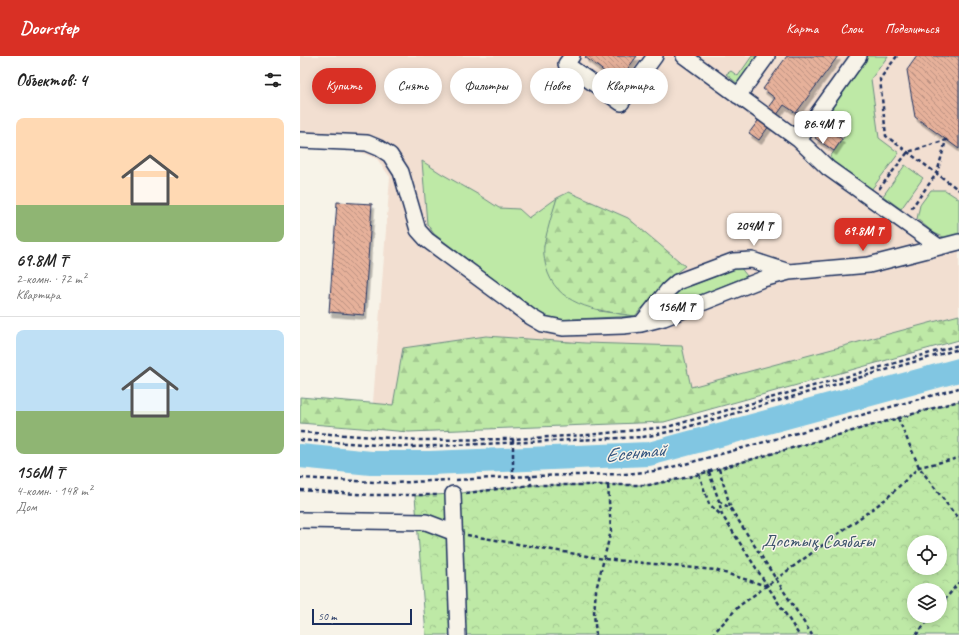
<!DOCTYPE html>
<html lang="ru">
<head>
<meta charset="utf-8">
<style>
	:root { --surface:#fff; --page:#f2f2f2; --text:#222; --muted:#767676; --line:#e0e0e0; --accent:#d93025 }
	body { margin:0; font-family:Caveat,sans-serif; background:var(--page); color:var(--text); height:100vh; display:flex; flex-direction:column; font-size:15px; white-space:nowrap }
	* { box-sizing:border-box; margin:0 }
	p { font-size:13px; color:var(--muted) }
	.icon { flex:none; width:22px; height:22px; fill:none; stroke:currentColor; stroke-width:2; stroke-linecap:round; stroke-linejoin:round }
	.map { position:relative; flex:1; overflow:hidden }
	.drawer { display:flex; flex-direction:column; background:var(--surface); width:300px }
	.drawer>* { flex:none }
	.banner { position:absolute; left:12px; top:12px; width:380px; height:36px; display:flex; gap:8px }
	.buttons { position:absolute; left:607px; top:479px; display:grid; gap:8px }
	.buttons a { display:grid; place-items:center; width:40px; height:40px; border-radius:50%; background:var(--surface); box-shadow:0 2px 10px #0003; font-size:20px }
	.scale { position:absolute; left:12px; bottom:10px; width:100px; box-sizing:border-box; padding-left:4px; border:2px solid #1b2f5e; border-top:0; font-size:11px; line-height:14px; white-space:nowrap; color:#1b2f5e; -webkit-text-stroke:3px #f7f3e8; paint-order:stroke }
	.price { position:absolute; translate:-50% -34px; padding:0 9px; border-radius:8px; background:#fff; color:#222; font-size:13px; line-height:26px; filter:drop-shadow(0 1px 2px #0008) }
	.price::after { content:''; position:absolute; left:50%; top:24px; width:12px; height:9px; margin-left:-6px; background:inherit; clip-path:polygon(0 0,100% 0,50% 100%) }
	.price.current { background:var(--accent); color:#fff }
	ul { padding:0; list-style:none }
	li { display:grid; align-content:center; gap:8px; height:212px; padding:0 16px }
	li+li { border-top:1px solid var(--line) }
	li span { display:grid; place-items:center; height:124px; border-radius:8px; color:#555 }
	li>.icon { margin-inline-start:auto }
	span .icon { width:72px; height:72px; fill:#fffc; stroke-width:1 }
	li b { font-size:17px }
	h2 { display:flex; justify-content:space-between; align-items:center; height:48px; padding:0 16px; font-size:17px }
	.pill { padding:0 14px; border-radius:18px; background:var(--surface); box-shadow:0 2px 10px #0003; font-size:14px; line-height:36px }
	.pill.current { background:var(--accent); color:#fff }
	header { display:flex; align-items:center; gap:24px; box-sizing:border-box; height:56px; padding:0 20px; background:var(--accent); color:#fff }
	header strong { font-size:19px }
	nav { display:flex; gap:22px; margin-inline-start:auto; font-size:14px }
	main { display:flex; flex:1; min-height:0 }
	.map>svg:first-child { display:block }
</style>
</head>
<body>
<header>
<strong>Doorstep</strong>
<nav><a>Карта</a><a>Слои</a><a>Поделиться</a></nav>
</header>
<main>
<section class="drawer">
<h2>Объектов: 4<svg class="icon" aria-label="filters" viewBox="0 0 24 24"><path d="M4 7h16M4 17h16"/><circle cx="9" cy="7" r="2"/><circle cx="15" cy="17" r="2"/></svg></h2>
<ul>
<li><span style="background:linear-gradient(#ffd9b3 70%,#8fb573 0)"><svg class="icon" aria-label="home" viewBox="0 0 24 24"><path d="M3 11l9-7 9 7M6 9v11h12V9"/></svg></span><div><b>69.8M ₸</b><p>2-комн. · 72 m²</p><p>Квартира</p></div></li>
<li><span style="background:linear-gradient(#bfe0f5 65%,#8fb573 0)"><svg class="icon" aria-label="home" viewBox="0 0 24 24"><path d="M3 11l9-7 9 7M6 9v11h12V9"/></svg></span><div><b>156M ₸</b><p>4-комн. · 148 m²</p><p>Дом</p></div></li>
</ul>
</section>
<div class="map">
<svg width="659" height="579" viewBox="0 0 659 579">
	<defs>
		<pattern id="forest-firs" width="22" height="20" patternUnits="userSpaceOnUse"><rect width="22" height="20" fill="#bee9a6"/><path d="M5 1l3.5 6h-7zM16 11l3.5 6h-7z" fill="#a3c891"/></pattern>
		<pattern id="park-crowns" width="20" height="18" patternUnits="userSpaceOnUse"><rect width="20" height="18" fill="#bee9a6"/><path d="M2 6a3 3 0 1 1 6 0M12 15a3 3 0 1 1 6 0" fill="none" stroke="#a3c891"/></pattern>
		<pattern id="building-back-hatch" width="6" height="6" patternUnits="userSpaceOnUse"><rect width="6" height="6" fill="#e6b19a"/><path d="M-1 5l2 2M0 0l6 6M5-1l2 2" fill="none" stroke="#ba9081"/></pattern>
		<filter id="shadow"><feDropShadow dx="2.5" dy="4.5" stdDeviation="0" flood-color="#0004"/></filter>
	</defs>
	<rect width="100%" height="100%" fill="#f7f3e8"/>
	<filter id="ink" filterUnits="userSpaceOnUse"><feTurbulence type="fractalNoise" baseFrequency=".025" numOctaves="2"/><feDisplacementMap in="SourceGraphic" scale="8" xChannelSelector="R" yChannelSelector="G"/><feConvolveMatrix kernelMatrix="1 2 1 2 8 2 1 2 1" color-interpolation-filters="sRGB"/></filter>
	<g filter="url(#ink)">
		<path fill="#f2dfd1" d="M0,0H659V274L359,356L72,360L90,121L77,103L58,95L0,92Z"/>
		<path fill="#bee9a6" stroke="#6c8c82" d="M452,0H459L438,28L426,18L431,15L438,20Z
			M564,0H588L571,23L579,82L599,97L571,134L528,104L546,78L521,61Z
			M122,105L142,118L179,139L199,152L219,153L229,162L257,142L244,191L299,255L335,260L257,264L239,257L134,178L127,168Z
			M605,109L623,122L601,153L583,140Z
			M631,134H645L659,143V180L648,183L634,177L617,163L620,149Z
			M440,211L447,220L362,255L377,235Z"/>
		<path fill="url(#forest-firs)" stroke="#6c8c82" d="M269,136L328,162L385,210L369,222L335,260C303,255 261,252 248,217C245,208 243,199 244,190C247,174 252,158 257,142Z
			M659,259V284L364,366L109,376L0,367V341L93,349L103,292L186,280L285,287L382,290L391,331Z"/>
		<path fill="url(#park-crowns)" stroke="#6c8c82" fill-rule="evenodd" d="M659,345V579H126L115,440L153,438L231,429H349L389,421ZM614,486H640V512H614ZM614,534H640V560H614Z"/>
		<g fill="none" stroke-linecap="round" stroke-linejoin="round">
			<path stroke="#81c6e2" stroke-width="24" d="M0,400L71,407H130L349,398L659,314"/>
		</g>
		<path fill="url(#building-back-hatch)" stroke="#1b2f5e" filter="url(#shadow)" d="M286,0H337L318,26L285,1Z
			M487,0H538L496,57L484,49L459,84L449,77L475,42L463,33Z
			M617,0H659V93L615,61L607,14Z
			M523,70L542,83L534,95L515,82Z
			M37,146L72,148L64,259L29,256Z"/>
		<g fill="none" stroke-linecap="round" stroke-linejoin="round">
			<defs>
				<path id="minor" d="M272,0L266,8L321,47L355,0
					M384,0L499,84L528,112L639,191
					M438,40L467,0
					M0,84L67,87L79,92L90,99L101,116L118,174L127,184L231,261L243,268L263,272L323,270L341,268L364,262L463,223L489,216L569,209L659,186
					M499,84L559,0
					M341,268L368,234L377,226L433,205L452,204L489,216
					M153,438L158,579
					M0,464L126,466L155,477"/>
			</defs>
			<use href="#minor" stroke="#1b2f5e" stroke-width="18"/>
			<path stroke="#1b2f5e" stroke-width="2.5" stroke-dasharray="4 3" stroke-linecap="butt" d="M597,0L580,23L586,80L659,134
				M579,133L608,96L646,84L637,117L610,154
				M598,362L619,411L659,464
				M0,376L120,384L213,383L287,379L367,371L659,289
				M213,383V426
				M0,384L111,391L343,381L373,375L659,293
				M419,413L431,453
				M409,416L419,445L422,459L499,579
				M399,418L409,448L421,459
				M230,420L231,429
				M0,422L93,427L149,424
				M156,424L230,420L325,418L354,415L385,408L659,332
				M0,434L70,439H139
				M166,437L231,429H349L389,421L659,345
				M419,445L431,453L512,579
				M167,479L304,503L415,514L467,530
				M640,550L659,526
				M296,579L294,557L296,534L311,475L308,429
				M412,579L439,550L586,443L619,411L659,402
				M616,579L632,560"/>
			<use href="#minor" stroke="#f7f3e8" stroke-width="15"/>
		</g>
	</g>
	<g text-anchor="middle" stroke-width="3" stroke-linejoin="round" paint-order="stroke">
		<g font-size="19" fill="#3c546c" stroke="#f7f3e8">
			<text x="518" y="491">Достық Саябағы</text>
		</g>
		<g font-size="20" font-style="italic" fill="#34557f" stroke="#f7f3e8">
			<text transform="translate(335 396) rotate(-6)" y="7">Есентай</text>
		</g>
	</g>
</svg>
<div class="buttons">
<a><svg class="icon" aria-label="locate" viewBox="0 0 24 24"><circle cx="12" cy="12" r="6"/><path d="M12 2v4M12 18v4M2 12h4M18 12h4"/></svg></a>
<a><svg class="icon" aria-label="layers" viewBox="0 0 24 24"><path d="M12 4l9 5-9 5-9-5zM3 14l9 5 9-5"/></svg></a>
</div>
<div class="scale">50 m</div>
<b class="price" style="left:523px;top:89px">86.4M ₸</b>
<b class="price" style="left:454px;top:191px">204M ₸</b>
<b class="price current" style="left:563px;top:196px">69.8M ₸</b>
<b class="price" style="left:376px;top:272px">156M ₸</b>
<div class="banner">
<a class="pill current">Купить</a>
<a class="pill">Снять</a>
<a class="pill">Фильтры</a>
<a class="pill">Новое</a>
<a class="pill">Квартира</a>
</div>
</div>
</main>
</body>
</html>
